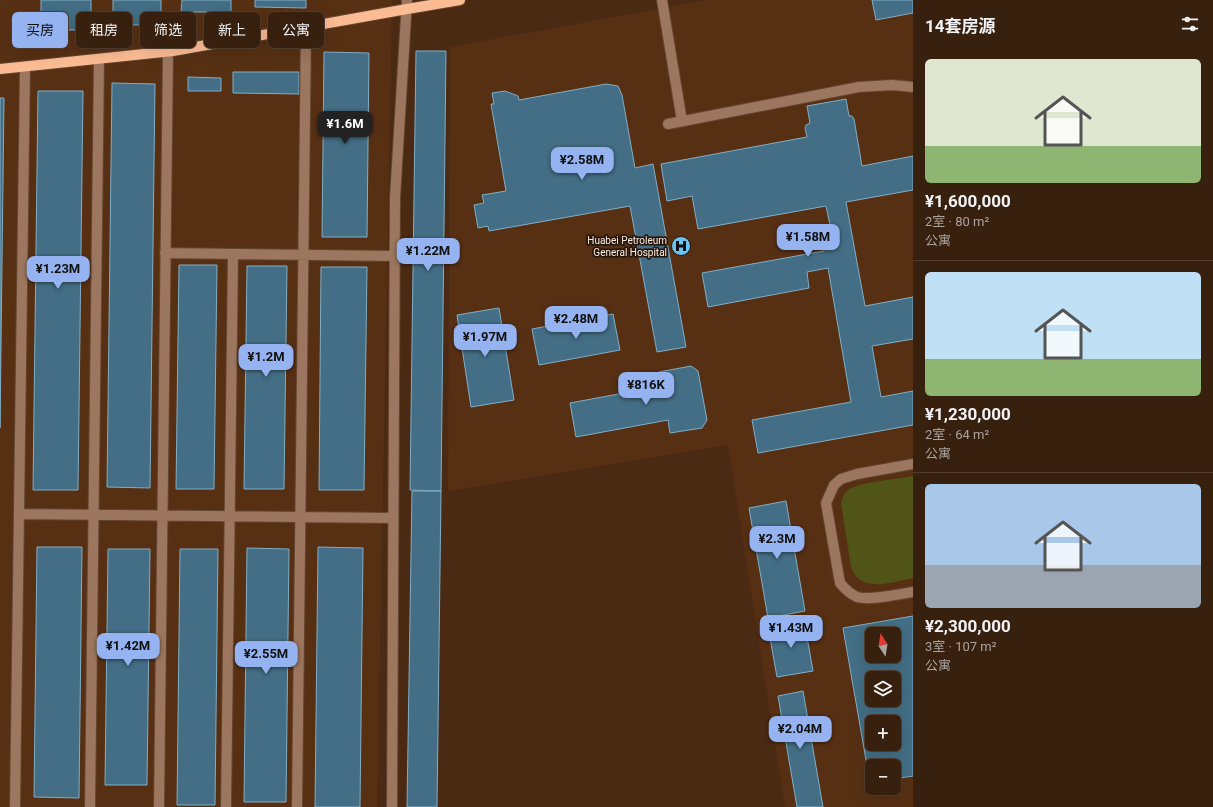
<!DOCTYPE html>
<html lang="zh">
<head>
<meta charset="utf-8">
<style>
	:root { --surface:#38200e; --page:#3f2817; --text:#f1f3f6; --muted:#aba39e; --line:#523e2e; --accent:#95b2f1 }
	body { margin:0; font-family:Roboto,"Noto Sans SC",sans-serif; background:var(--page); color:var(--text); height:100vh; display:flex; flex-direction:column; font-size:15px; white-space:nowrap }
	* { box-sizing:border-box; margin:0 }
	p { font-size:13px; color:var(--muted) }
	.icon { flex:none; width:22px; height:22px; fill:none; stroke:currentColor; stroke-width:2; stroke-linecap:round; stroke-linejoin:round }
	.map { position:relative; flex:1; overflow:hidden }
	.panel { display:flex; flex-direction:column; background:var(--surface); width:300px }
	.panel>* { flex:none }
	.guide { position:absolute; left:12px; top:12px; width:380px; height:36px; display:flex; gap:8px }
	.needle { width:26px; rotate:348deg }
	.tools { position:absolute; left:865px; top:627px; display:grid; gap:8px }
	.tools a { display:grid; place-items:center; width:36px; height:36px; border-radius:6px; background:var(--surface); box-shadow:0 4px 16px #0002,0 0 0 1px var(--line); font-size:20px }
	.price { position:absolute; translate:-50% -34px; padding:0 9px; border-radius:8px; background:var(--accent); color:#111; font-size:13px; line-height:26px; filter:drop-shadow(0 1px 2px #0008) }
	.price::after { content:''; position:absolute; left:50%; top:24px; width:12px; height:9px; margin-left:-6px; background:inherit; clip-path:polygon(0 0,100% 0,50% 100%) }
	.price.active { background:#222; color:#fff }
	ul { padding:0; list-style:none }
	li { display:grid; align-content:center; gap:8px; height:212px; padding:0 12px }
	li+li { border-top:1px solid var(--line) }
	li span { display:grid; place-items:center; height:124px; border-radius:6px; color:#555 }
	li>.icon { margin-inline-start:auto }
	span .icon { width:72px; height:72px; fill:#fffc; stroke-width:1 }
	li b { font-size:17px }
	h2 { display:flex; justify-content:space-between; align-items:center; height:48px; padding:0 12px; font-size:17px }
	.tag { padding:0 14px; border-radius:6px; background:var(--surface); box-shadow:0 4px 16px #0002,0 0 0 1px var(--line); font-size:14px; line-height:36px }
	.tag.active { background:var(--accent); color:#111 }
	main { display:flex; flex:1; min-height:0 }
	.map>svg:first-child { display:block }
</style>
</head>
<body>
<main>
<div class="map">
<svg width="913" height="807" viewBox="0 0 913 807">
	<rect width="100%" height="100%" fill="#4b2a13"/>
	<path fill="#573014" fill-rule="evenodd" d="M0,0H392L377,807H0Z
		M707,0H913V807H785L728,445L448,491L450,47ZM872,634H894V656H872ZM872,678H894V700H872ZM872,722H894V744H872ZM872,766H894V788H872Z"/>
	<path fill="#505417" d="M913,476V578C892,582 860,594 851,567L841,503C843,498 844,493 848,490C859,482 899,479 913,476Z"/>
	<path fill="#436e85" stroke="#81aec7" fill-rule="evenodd" d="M41,0H91V30H41Z
		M113,0H161V25H113Z
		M182,0H231V12H181Z
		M255,0H306V8L255,7Z
		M872,0H913V13L876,20Z
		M416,51H446L441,491L410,490Z
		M324,52L369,53L367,237H322Z
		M233,72H299V94L233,93Z
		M188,77L221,78V91H188Z
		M112,83L155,84L150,488L107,487Z
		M606,84L618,86L622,95L635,168L653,164L686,347L657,352L630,206L489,231L488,226L478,228L474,205L484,203L482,195L506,191L491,104H494L492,93L505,91L518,96L519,100Z
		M38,91H83L78,490H33Z
		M0,98H4L0,428Z
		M846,99L849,116H852L854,119L862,166L913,156V190L846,202L865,306L913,297V339L872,346L881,397L913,391V425L758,453L752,420L851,402L828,268L807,272L809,288L708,307L702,273L824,251L820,227L830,225L826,206L698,229L692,196L667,201L661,164L807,137L805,128L806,125L810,123L807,106Z
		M179,265H217L214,489H176Z
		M247,266H287L284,489H244Z
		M321,267H367L364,490H319Z
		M499,308L514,400L471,407L457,315Z
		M613,314L620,350L539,365L532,329Z
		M691,366L698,371L707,420L702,428L670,433L668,420L576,437L570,403L662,386L659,372Z
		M412,491H441L437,807H407Z
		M786,501L805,611L768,618L749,508Z
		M37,547H82L79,798L34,797Z
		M318,547L363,548L360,807H315Z
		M247,548L289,549L286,802H244Z
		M108,549H150L147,785H105Z
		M180,549H218L215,805H177Z
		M913,616V776L894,779V766H872V783H870L843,628ZM872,634H894V656H872ZM872,678H894V700H872ZM872,722H894V744H872Z
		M804,620L813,671L777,677L768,627Z
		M803,691L823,807H797L778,696Z"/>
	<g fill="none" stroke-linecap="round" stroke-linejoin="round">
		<defs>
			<path id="minor" d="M662,0L682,121
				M668,124L859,87L892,85L913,87
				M165,253L394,256
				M913,464L857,474L841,479L834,485L826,503L840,583C845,589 850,594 857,597C870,601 899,594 913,592
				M19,514L393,518
				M15,807L25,67
				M90,807L99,59
				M159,807L168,52
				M226,807L233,254
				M297,807L306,27
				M392,807L395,198L407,0"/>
			<path id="major" d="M0,69L173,51L407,9L460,0"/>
		</defs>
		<use href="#minor" stroke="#644530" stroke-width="12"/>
		<use href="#major" stroke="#644530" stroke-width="12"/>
		<use href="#minor" stroke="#9c765e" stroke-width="10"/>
		<use href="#major" stroke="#fbbc94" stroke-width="10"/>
	</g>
	<defs>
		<symbol id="hospital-disc" viewBox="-11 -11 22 22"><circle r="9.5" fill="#6ac3f1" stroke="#26170d"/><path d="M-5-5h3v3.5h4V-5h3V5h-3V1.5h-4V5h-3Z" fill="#111"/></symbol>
	</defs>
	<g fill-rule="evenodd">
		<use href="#hospital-disc" x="670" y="235" width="22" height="22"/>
	</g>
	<g text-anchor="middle" stroke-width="3.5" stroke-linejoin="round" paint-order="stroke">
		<g font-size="10" fill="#fdece1" stroke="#26170d" text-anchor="end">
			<text x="667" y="244">Huabei Petroleum<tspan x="667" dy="12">General Hospital</tspan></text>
		</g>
	</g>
</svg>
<div class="tools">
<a><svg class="needle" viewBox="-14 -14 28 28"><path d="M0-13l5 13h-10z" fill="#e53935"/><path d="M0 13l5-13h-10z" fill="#aba39e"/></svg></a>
<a><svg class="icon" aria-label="layers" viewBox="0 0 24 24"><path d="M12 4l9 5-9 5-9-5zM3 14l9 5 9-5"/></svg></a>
<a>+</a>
<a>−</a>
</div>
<b class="price active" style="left:345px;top:145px">¥1.6M</b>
<b class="price" style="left:582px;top:181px">¥2.58M</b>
<b class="price" style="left:808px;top:258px">¥1.58M</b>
<b class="price" style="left:428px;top:272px">¥1.22M</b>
<b class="price" style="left:58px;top:290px">¥1.23M</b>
<b class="price" style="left:576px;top:340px">¥2.48M</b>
<b class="price" style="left:485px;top:358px">¥1.97M</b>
<b class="price" style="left:266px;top:378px">¥1.2M</b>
<b class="price" style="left:646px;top:406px">¥816K</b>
<b class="price" style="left:777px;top:560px">¥2.3M</b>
<b class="price" style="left:791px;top:649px">¥1.43M</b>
<b class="price" style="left:128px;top:667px">¥1.42M</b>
<b class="price" style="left:266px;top:675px">¥2.55M</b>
<b class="price" style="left:800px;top:750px">¥2.04M</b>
<div class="guide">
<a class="tag active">买房</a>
<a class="tag">租房</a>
<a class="tag">筛选</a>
<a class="tag">新上</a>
<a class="tag">公寓</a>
</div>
</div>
<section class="panel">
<h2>14套房源<svg class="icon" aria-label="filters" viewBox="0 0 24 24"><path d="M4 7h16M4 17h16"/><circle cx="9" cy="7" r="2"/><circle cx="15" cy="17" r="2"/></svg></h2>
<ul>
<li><span style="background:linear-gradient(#dfe7d0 70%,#8fb573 0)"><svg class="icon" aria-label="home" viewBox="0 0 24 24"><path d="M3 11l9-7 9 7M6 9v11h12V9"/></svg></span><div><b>¥1,600,000</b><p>2室 · 80 m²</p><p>公寓</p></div></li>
<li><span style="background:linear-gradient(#bfe0f5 70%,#8fb573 0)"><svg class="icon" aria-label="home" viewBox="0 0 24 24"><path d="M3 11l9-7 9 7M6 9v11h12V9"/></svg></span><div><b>¥1,230,000</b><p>2室 · 64 m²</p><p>公寓</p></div></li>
<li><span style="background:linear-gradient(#a9c7e8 65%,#9aa5b1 0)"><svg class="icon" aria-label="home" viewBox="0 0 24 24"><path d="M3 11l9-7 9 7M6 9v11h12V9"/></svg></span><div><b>¥2,300,000</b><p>3室 · 107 m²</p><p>公寓</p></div></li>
</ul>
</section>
</main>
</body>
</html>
